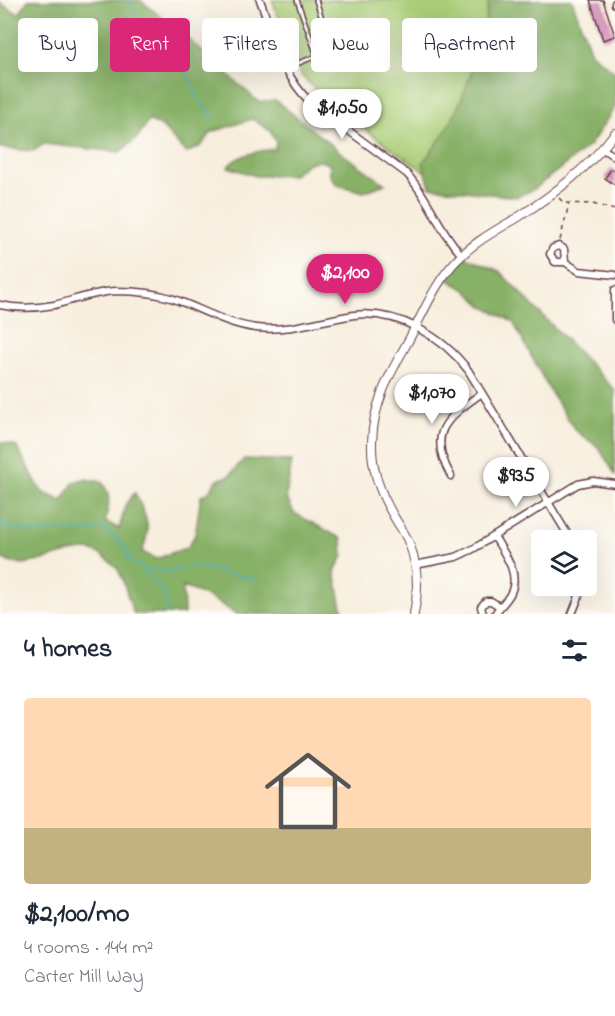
<!DOCTYPE html>
<html lang="en">
<head>
<meta charset="utf-8">
<style>
	:root { --surface:#fff; --page:#f6f6f7; --text:#1f2937; --muted:#747a83; --line:#e0e1e3; --accent:#db2777 }
	body { margin:0; font-family:"Indie Flower",sans-serif; background:var(--page); color:var(--text); height:100vh; display:flex; flex-direction:column; font-size:22px; white-space:nowrap }
	* { box-sizing:border-box; margin:0 }
	p { font-size:20px; color:var(--muted) }
	.icon { flex:none; width:33px; height:33px; fill:none; stroke:currentColor; stroke-width:2; stroke-linecap:round; stroke-linejoin:round }
	.map { position:relative; height:614px; overflow:hidden }
	.sheet { display:flex; flex-direction:column; background:var(--surface); flex:1 }
	.sheet>* { flex:none }
	.hud { position:absolute; left:18px; top:18px; width:579px; height:54px; display:flex; gap:12px }
	.controls { position:absolute; left:531px; top:530px; display:grid; gap:12px }
	.controls a { display:grid; place-items:center; width:66px; height:66px; border-radius:6px; background:var(--surface); box-shadow:0 6px 24px #0002; font-size:30px }
	.price { position:absolute; translate:-50% -51px; padding:0 14px; border-radius:21px; background:#fff; color:#222; font-size:20px; line-height:39px; filter:drop-shadow(0 2px 3px #0008) }
	.price::after { content:''; position:absolute; left:50%; top:36px; width:18px; height:14px; margin-left:-9px; background:inherit; clip-path:polygon(0 0,100% 0,50% 100%) }
	.price.on { background:var(--accent); color:#fff }
	ul { padding:0; list-style:none }
	li { display:grid; align-content:center; gap:12px; height:318px; padding:0 24px }
	li+li { border-top:2px solid var(--line) }
	li span { display:grid; place-items:center; height:186px; border-radius:6px; color:#555 }
	li>.icon { margin-inline-start:auto }
	span .icon { width:108px; height:108px; fill:#fffc; stroke-width:1 }
	li b { font-size:26px }
	h2 { display:flex; justify-content:space-between; align-items:center; height:72px; padding:0 24px; font-size:26px }
	.chip { padding:0 21px; border-radius:6px; background:var(--surface); box-shadow:0 6px 24px #0002; font-size:21px; line-height:54px }
	.chip.on { background:var(--accent); color:#fff }
	.map>svg:first-child { display:block }
</style>
</head>
<body>
<div class="map">
<svg width="615" height="614" viewBox="0 0 615 614">
	<rect width="100%" height="100%" fill="#fdfcf7"/>
	<filter id="ink" filterUnits="userSpaceOnUse"><feTurbulence type="fractalNoise" baseFrequency=".0167" numOctaves="2"/><feDisplacementMap in="SourceGraphic" scale="12" xChannelSelector="R" yChannelSelector="G"/><feConvolveMatrix kernelMatrix="1 2 1 2 8 2 1 2 1" color-interpolation-filters="sRGB"/></filter>
	<filter id="wash" filterUnits="userSpaceOnUse"><feTurbulence type="fractalNoise" baseFrequency=".008" numOctaves="4" result="noise"/><feDisplacementMap in="SourceGraphic" scale="24" xChannelSelector="R" yChannelSelector="G"/><feGaussianBlur stdDeviation="1.35" result="paint"/><feColorMatrix in="noise" values="0 0 0 0 0 0 0 0 0 0 0 0 0 0 0 0 0 1.4 0 .05"/><feComposite in="paint" operator="in"/></filter>
	<g filter="url(#wash)">
		<rect width="100%" height="100%" fill="#f7eedd"/>
		<path fill="#abce78" stroke="#7a7652" stroke-width="1.5" d="M272,0H492V11L452,138L425,172L332,106L301,75Z"/>
		<path fill="#88b168" stroke="#69684a" stroke-width="1.5" d="M28,0H140L179,31L253,97L260,102L275,100L343,154L385,184L364,192L337,185L330,175V165C315,155 304,165 293,175L256,176L228,167C235,155 262,150 275,149L276,142L270,131L252,119L212,132L201,146L186,153L162,127L149,120L138,137L120,152L44,144L33,151L0,148V3L19,14Z
			M489,0H572L591,53L615,72V107L590,145L534,189L517,197L430,187L423,163C431,151 442,138 449,125C470,86 482,43 489,0Z
			M462,255L499,271L615,390V474L599,448L575,430L550,391L513,322L483,306L466,290L443,277Z
			M0,442L16,446L42,492L62,501L74,482L84,479L102,482C112,496 109,505 105,521L119,529L126,504L135,493C147,518 152,526 142,552L156,559L188,547L195,535L201,496L209,492L217,480L229,476L244,459L292,461L286,497L294,513L342,539L343,556L335,571L343,614H237L205,595L183,587L184,614H134C128,602 124,576 116,567C108,559 96,549 84,550C60,551 21,575 0,557Z"/>
		<g fill="none" stroke-linecap="round" stroke-linejoin="round">
			<path stroke="#45b4bd" stroke-width="1.5" d="M128,0L133,6L139,30L149,40L162,46L174,61L186,72L198,98L215,119
				M0,523L10,529L20,528C36,538 47,530 63,530C73,530 83,531 93,531L99,526C112,533 121,541 129,554L127,559L144,569L161,572L198,566L255,580
				M144,570L149,578L164,591L167,614"/>
		</g>
		<g id="blocks">
			<path fill="#d18fb8" d="M590,0H603L615,36L603,40Z
				M611,169L615,171V185L605,178Z"/>
		</g>
	</g>
	<g filter="url(#ink)">
		<use href="#blocks" fill-opacity="0" stroke="#643e46" stroke-width="1.5"/>
		<g fill="none" stroke-linecap="round" stroke-linejoin="round">
			<defs>
				<path id="service" d="M297,0L317,56
					M286,68L332,50L316,0"/>
				<path id="minor" d="M260,0C274,36 281,74 310,102L407,174C430,199 439,231 462,255
					M615,3V4
					M603,149L615,157
					M565,262L564,249L559,246L553,248L550,254L555,262H565L579,271L615,275
					M615,290V320
					M0,305C18,309 37,308 54,305C75,300 94,292 116,291C135,291 156,293 174,299C202,309 226,324 256,328C289,332 321,320 354,315C398,310 443,337 468,370L571,540
					M451,476C426,432 447,418 482,393
					M494,536C503,552 519,571 512,590C509,600 500,605 495,614
					M415,565L456,557L473,549L578,484L593,481L615,484
					M483,614L481,607L486,601H491L499,606
					M572,614L578,599L581,585"/>
				<path id="tertiary" d="M414,614C419,590 418,566 409,543C405,533 398,524 393,515C380,493 371,468 372,442C373,405 388,377 406,345C422,317 434,283 457,260C475,241 499,229 520,216C557,192 589,167 615,133"/>
			</defs>
			<use href="#service" stroke="#643e46" stroke-width="6"/>
			<use href="#minor" stroke="#643e46" stroke-width="9"/>
			<use href="#tertiary" stroke="#643e46" stroke-width="10"/>
			<path stroke="#643e46" stroke-width="1.5" stroke-dasharray="4.5 4.5" stroke-linecap="butt" d="M559,198L564,203L593,204L615,210
				M560,240L569,204"/>
			<use href="#service" stroke="#fff" stroke-width="3"/>
			<use href="#minor" stroke="#fff" stroke-width="6"/>
			<use href="#tertiary" stroke="#fff" stroke-width="8"/>
		</g>
	</g>
</svg>
<div class="controls">
<a><svg class="icon" aria-label="layers" viewBox="0 0 24 24"><path d="M12 4l9 5-9 5-9-5zM3 14l9 5 9-5"/></svg></a>
</div>
<b class="price" style="left:342px;top:140px">$1,050</b>
<b class="price on" style="left:345px;top:305px">$2,100</b>
<b class="price" style="left:432px;top:425px">$1,070</b>
<b class="price" style="left:516px;top:508px">$935</b>
<div class="hud">
<a class="chip">Buy</a>
<a class="chip on">Rent</a>
<a class="chip">Filters</a>
<a class="chip">New</a>
<a class="chip">Apartment</a>
</div>
</div>
<section class="sheet">
<h2>4 homes<svg class="icon" aria-label="filters" viewBox="0 0 24 24"><path d="M4 7h16M4 17h16"/><circle cx="9" cy="7" r="2"/><circle cx="15" cy="17" r="2"/></svg></h2>
<ul>
<li><span style="background:linear-gradient(#ffd9b3 70%,#c2b280 0)"><svg class="icon" aria-label="home" viewBox="0 0 24 24"><path d="M3 11l9-7 9 7M6 9v11h12V9"/></svg></span><div><b>$2,100/mo</b><p>4 rooms · 144 m²</p><p>Carter Mill Way</p></div></li>
</ul>
</section>
</body>
</html>
